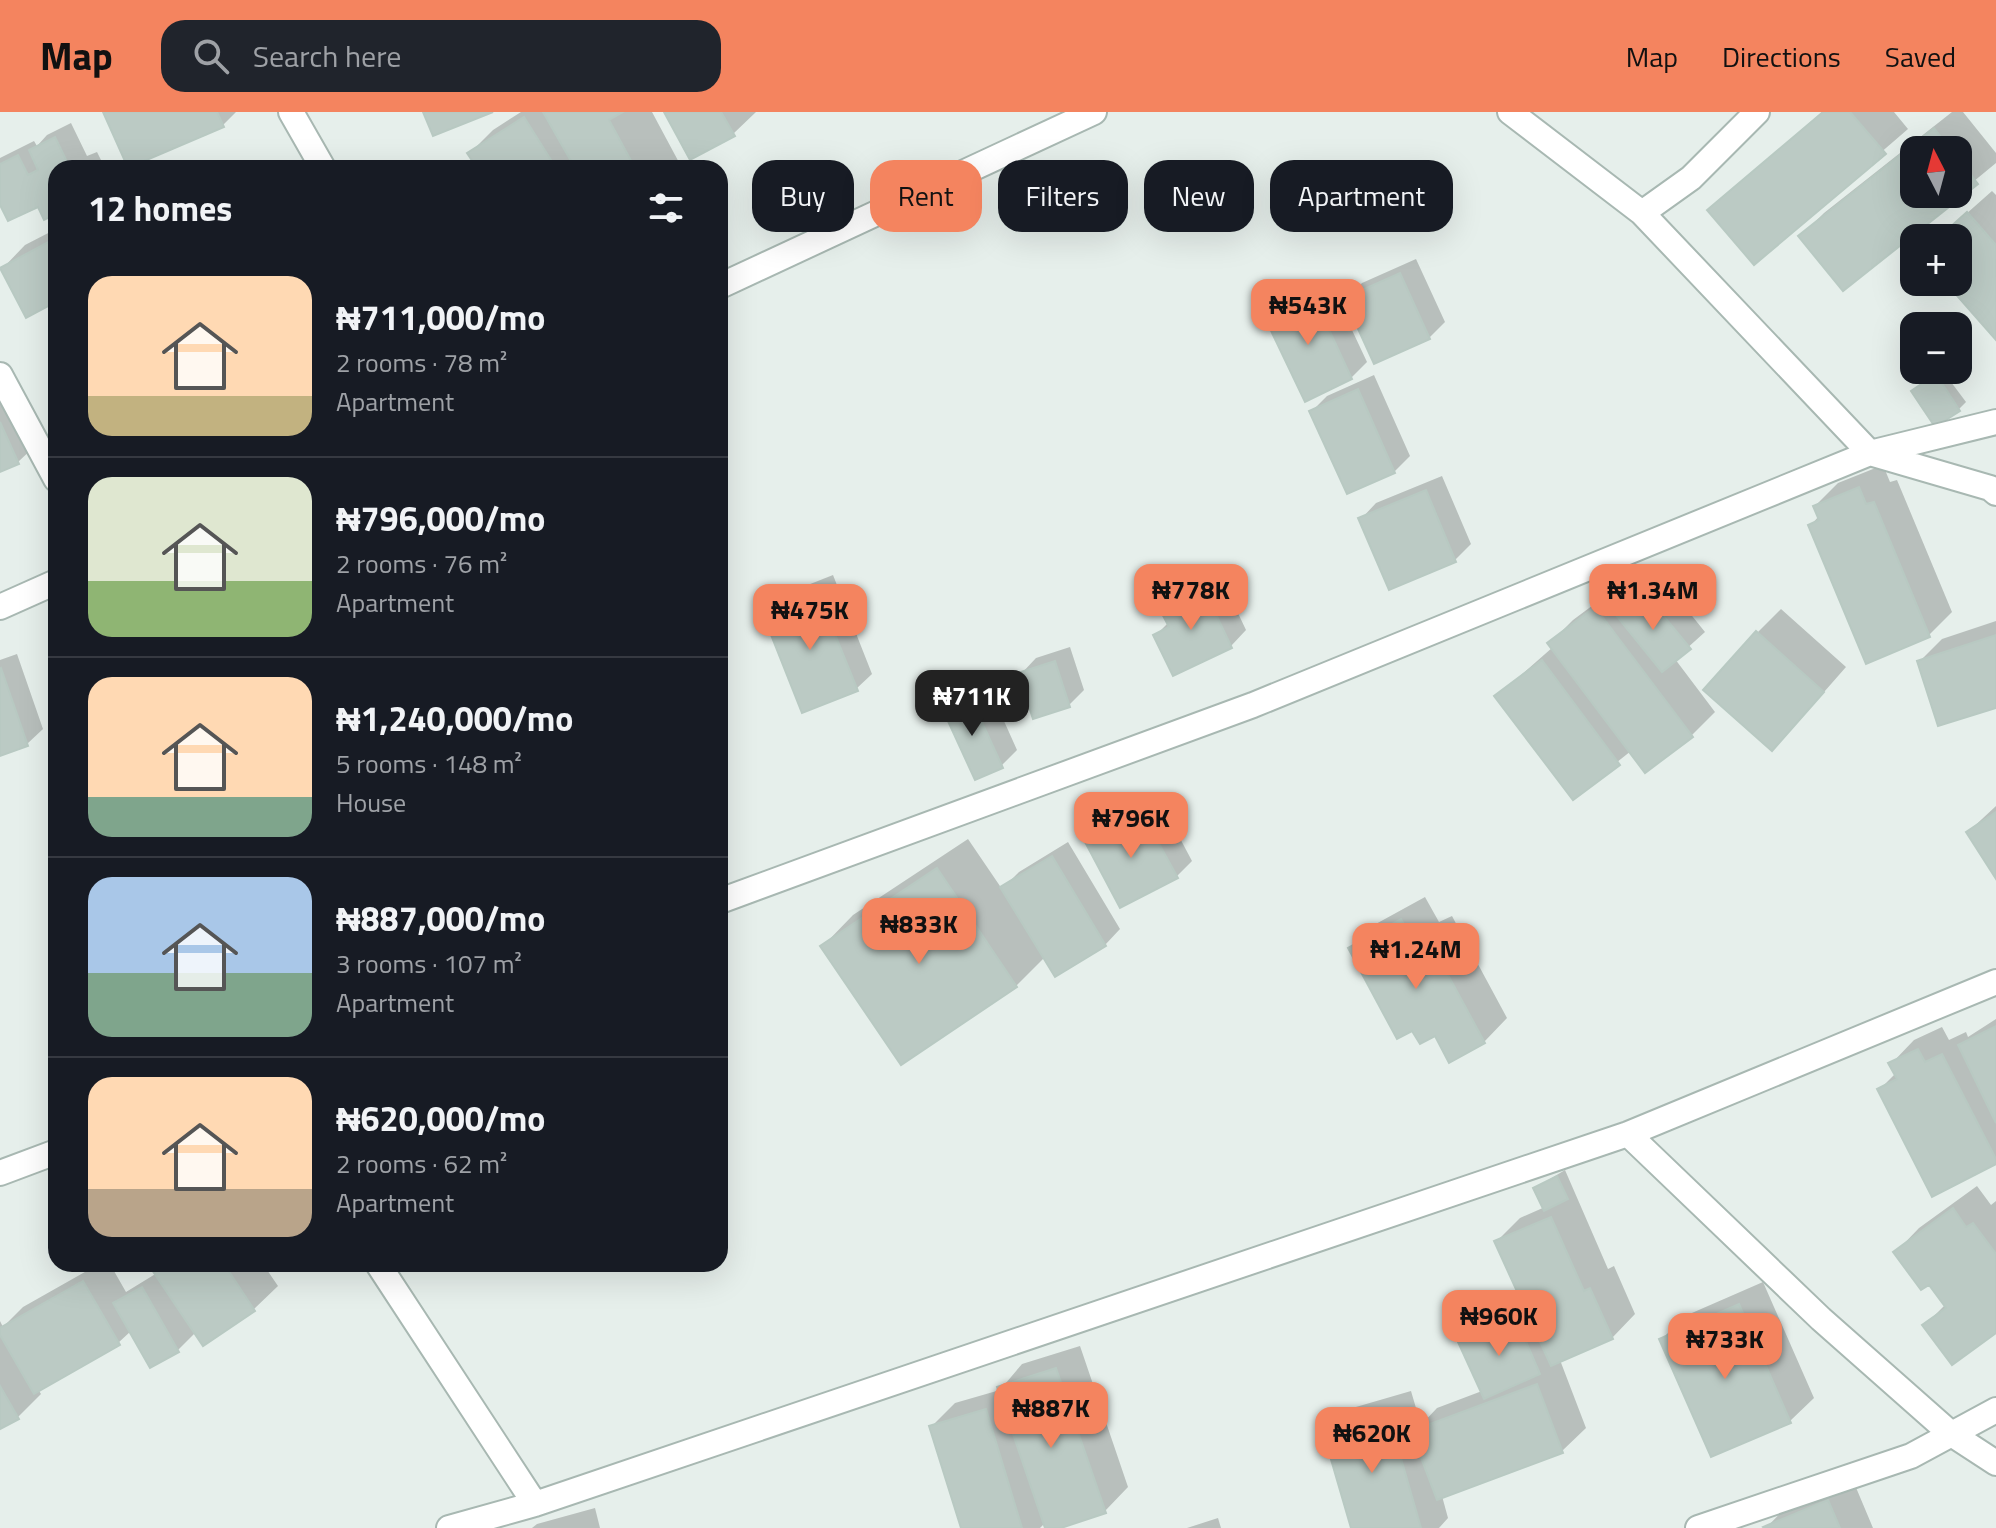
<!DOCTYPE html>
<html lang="en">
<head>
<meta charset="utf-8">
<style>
	:root { --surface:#171b24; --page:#20242c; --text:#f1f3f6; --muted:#9ea1a6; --line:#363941; --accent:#f4845f }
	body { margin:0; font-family:"Titillium Web",sans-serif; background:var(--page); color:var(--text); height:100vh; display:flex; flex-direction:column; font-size:30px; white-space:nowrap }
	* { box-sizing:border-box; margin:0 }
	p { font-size:26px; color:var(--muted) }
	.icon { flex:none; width:44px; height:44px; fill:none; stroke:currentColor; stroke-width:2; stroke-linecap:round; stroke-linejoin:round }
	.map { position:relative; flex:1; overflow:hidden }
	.side { position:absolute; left:48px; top:48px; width:680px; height:1112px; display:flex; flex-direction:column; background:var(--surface); border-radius:24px; box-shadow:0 8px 32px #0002 }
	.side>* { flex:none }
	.banner { position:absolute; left:752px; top:48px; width:760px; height:72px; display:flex; gap:16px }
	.needle { width:52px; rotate:354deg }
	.fabs { position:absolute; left:1900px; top:24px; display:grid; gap:16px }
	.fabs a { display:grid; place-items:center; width:72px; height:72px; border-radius:16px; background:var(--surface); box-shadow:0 8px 32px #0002; font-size:40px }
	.price { position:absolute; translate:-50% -68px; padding:0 18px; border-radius:16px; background:var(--accent); color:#111; font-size:26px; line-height:52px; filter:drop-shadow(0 2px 4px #0008) }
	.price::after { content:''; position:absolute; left:50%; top:48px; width:24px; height:18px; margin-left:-12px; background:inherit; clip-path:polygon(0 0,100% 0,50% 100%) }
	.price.current { background:#222; color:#fff }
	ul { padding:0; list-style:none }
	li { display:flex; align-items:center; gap:24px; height:200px; padding:0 40px }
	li+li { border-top:2px solid var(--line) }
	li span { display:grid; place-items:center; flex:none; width:224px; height:160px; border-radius:24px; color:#555 }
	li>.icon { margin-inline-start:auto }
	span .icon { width:96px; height:96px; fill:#fffc; stroke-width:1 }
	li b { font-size:34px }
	h2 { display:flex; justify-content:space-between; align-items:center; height:96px; padding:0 40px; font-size:34px }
	.pill { padding:0 28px; border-radius:24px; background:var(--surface); box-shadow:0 8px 32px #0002; font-size:28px; line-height:72px }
	.pill.current { background:var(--accent); color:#111 }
	header { display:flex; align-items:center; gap:48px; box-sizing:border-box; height:112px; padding:0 40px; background:var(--accent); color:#111 }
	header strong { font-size:38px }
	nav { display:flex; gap:44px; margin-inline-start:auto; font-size:28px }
	.search { width:560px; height:72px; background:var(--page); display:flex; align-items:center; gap:20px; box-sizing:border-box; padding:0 28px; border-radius:24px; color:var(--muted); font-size:30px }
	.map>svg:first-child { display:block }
</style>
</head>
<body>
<header>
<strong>Map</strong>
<div class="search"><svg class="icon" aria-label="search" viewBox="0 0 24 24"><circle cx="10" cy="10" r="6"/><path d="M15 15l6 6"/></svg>Search here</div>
<nav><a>Map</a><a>Directions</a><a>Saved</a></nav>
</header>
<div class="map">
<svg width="1996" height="1416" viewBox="0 0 1996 1416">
	<rect width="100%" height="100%" fill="#e6efeb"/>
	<path fill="#0003" fill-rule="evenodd" d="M106,0H236L223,13Z
		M521,0H652L682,56H479L470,41L493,18Z
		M666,0H756L733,22Z
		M1822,0H1894L1908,17L1754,150L1710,98Z
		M1952,0H1963L1996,41V51L1843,177L1801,124L1824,101ZM1914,38H1958V82H1914Z
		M71,11L87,44L97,40L105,56H56V100L39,92L0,89V46L34,29L37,34L47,23Z
		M1992,79L1996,83V225L1947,170H1958V126H1939Z
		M56,117V188L2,157L25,133Z
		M1416,147L1445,210L1429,226L1346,187L1362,171Z
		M1328,167L1367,250L1351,266L1267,204L1282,188Z
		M1942,258L1966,290L1959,297L1914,279Z
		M0,261L34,335L18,350L0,358Z
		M1374,263L1410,344L1394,360L1312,299L1327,284Z
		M1883,353L1890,370L1897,368L1952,500L1929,523L1811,413L1819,404L1815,394L1838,371Z
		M1442,364L1471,432L1455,448L1390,475L1361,407L1376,391Z
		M1218,459L1246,518L1231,534L1156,523L1169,510L1161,494L1176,478Z
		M833,463L872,562L856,577L764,500L780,484Z
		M1660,464L1705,520L1675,547L1715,600L1692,623L1631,639L1573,685L1497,584L1553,535L1550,531L1573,508L1620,473L1631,488Z
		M1781,497L1846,555L1795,613L1758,520Z
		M1996,509V593L1919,550L1942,527Z
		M1070,535L1084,578L1069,593L1021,562L1036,546Z
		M17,542L43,617L27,632L0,642V548Z
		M986,569L1017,638L1001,654L944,596L960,580Z
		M1158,685L1192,749L1177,764L1087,730L1103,714Z
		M1996,694V763L1968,720Z
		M968,727L1002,777L1019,760L1068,730L1120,817L1105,833L1045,845L1016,874L823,834L853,803Z
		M1425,785L1439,810L1452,804L1507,906L1484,930L1435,922L1350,836L1374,813Z
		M1996,907V1050L1880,977L1896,961L1891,952L1914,928L1942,915L1949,928L1966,920L1968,925Z
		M1565,1058L1608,1157L1614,1154L1635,1202L1612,1226L1560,1248L1586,1316L1562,1339L1442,1384L1448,1406L1439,1416H1353L1325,1320L1349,1297L1411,1279L1421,1313L1437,1296L1482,1279L1460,1230L1476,1215L1525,1192L1497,1129L1520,1106L1545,1095L1535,1076Z
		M1977,1074L1991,1093L1996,1089V1218L1925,1213L1946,1192L1930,1170L1896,1140L1919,1116Z
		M99,1152H110L126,1180L157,1161L150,1152H263L278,1174L254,1197L203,1231L196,1220L178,1238L131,1219L118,1231L38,1277L41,1282L17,1306L0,1315V1209L3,1215L23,1195Z
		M1763,1170L1814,1286L1790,1309L1661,1228L1685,1204Z
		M1080,1234L1128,1375L1105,1399L1055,1416H1047L1045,1411L1040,1416H963L931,1315L955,1291L1000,1278L1022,1252Z
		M1852,1366L1873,1416H1766L1789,1392Z
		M595,1396L600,1416H532L537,1412Z
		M1218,1406L1221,1416H1187Z"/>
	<path fill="#bbcac4" stroke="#b8c9c2" stroke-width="2" d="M103,0H217L224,15L128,56Z
		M423,0H493L433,24Z
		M543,0H623L609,8L635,56H575Z
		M664,0H721L735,24L690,48Z
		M1823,0H1850L1886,42L1754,153L1707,98Z
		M524,5L556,56H477L467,41Z
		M1934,16L1951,38H1914V82H1958V46L1978,72L1843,179L1798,124Z
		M55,25L70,56H56V102L44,108L38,95L8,109L0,93V52L18,43L28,63L38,58L29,38Z
		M1967,100L1996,133V228L1945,170H1958V126H1938Z
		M56,126V190L26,206L0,156Z
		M1400,161L1430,227L1374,252L1344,186Z
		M1312,181L1352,267L1305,290L1264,204Z
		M1936,262L1960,299L1935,315L1911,279Z
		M1358,277L1395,361L1347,382L1309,299Z
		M0,310L19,352L0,360Z
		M1859,375L1866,392L1874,390L1930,525L1866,552L1808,413L1819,408L1813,394Z
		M1426,378L1456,450L1389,478L1358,406Z
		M1202,473L1232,536L1173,564L1153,523L1169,515L1158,494Z
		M817,478L858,579L802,601L762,500Z
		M1643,479L1691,537L1662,560L1615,502Z
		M1595,495L1693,625L1645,661L1547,531Z
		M1756,519L1824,580L1772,639L1703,578Z
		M1996,523V596L1938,614L1917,549Z
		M1542,548L1620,653L1573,688L1494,584Z
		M1055,549L1070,595L1033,607L1018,561Z
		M1,556L28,634L0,644V557Z
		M970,584L1003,656L975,668L942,596Z
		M1141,699L1178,766L1120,796L1085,730Z
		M1996,700V767L1966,720Z
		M1052,744L1106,834L1055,865L1000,775Z
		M937,756L1017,875L901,953L820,834Z
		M1401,807L1415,832L1428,826L1485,931L1449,951L1435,924L1420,932L1412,919L1397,927L1348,836Z
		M1996,914V1011L1958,933Z
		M1918,937L1925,950L1942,942L1996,1047V1052L1932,1085L1877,977L1897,967L1888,951Z
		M1557,1064L1568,1087L1544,1099L1533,1076Z
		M1953,1096L1966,1115L1973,1111L1996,1142V1221L1952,1253L1922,1213L1946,1196L1929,1173L1921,1178L1893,1140Z
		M1551,1105L1584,1179L1590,1176L1613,1227L1551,1254L1494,1129Z
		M148,1152H224L255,1199L203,1234Z
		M83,1169L120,1233L34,1282L0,1223V1216Z
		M142,1175L179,1240L150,1256L113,1191Z
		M1739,1192L1791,1311L1711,1345L1659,1227Z
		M1515,1204L1540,1262L1484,1287L1458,1230Z
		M1056,1256L1106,1401L1061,1416H1045L997,1275Z
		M1537,1272L1563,1341L1437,1388L1411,1319Z
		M0,1274L19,1307L0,1317Z
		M986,1297L1022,1416H961L929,1314Z
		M1388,1301L1421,1416H1351L1323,1320Z
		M1828,1388L1840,1416H1764L1763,1415Z"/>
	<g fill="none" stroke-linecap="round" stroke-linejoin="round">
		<defs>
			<path id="minor" d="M291,0L323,56
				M1510,0L1642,101L1870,341L1990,376L1996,381
				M1642,101L1691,66L1757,0
				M720,174L1094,0
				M0,263L56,367
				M0,495L56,470
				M720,789L1253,593L1870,341L1996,310
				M1628,1022L1821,1207L1950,1321L1996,1351
				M0,1061L56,1040
				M378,1152L535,1392
				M449,1416L535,1392L1628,1022L1996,870
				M1698,1416L1911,1344L1996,1298"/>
		</defs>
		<use href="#minor" stroke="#a8b8b2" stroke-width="28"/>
		<use href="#minor" stroke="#fff" stroke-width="24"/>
	</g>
</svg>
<div class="fabs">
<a><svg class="needle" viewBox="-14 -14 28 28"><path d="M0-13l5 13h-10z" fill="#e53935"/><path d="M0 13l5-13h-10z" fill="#9ea1a6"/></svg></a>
<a>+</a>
<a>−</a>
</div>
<b class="price" style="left:1308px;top:235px">₦543K</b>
<b class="price" style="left:1191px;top:520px">₦778K</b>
<b class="price" style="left:1653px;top:520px">₦1.34M</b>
<b class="price" style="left:810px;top:540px">₦475K</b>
<b class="price current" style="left:972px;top:626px">₦711K</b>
<b class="price" style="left:1131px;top:748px">₦796K</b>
<b class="price" style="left:919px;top:854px">₦833K</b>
<b class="price" style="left:1416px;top:879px">₦1.24M</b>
<b class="price" style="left:1499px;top:1246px">₦960K</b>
<b class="price" style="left:1725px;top:1269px">₦733K</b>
<b class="price" style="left:1051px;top:1338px">₦887K</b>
<b class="price" style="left:1372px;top:1363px">₦620K</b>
<div class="banner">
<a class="pill">Buy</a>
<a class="pill current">Rent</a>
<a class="pill">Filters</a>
<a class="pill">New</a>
<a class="pill">Apartment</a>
</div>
<section class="side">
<h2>12 homes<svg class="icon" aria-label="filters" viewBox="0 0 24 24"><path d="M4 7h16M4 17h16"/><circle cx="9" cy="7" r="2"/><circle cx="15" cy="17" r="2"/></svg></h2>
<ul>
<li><span style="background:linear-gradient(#ffd9b3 75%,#c2b280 0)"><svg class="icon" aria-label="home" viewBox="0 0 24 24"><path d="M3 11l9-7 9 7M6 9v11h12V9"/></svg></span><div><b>₦711,000/mo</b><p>2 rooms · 78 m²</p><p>Apartment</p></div></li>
<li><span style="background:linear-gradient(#dfe7d0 65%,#8fb573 0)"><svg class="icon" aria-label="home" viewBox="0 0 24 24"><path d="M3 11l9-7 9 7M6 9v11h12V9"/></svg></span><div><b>₦796,000/mo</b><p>2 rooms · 76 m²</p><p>Apartment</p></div></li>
<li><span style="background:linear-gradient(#ffd9b3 75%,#7fa58c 0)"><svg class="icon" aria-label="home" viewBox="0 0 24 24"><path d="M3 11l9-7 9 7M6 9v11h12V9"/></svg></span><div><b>₦1,240,000/mo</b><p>5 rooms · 148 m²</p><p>House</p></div></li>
<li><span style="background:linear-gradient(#a9c7e8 60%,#7fa58c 0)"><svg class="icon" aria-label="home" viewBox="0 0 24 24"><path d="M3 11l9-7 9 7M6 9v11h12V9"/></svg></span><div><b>₦887,000/mo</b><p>3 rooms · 107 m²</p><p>Apartment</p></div></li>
<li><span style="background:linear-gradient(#ffd9b3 70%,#b9a48a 0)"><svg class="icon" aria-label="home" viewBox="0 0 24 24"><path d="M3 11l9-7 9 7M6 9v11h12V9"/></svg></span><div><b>₦620,000/mo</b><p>2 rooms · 62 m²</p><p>Apartment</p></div></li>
</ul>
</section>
</div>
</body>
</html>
